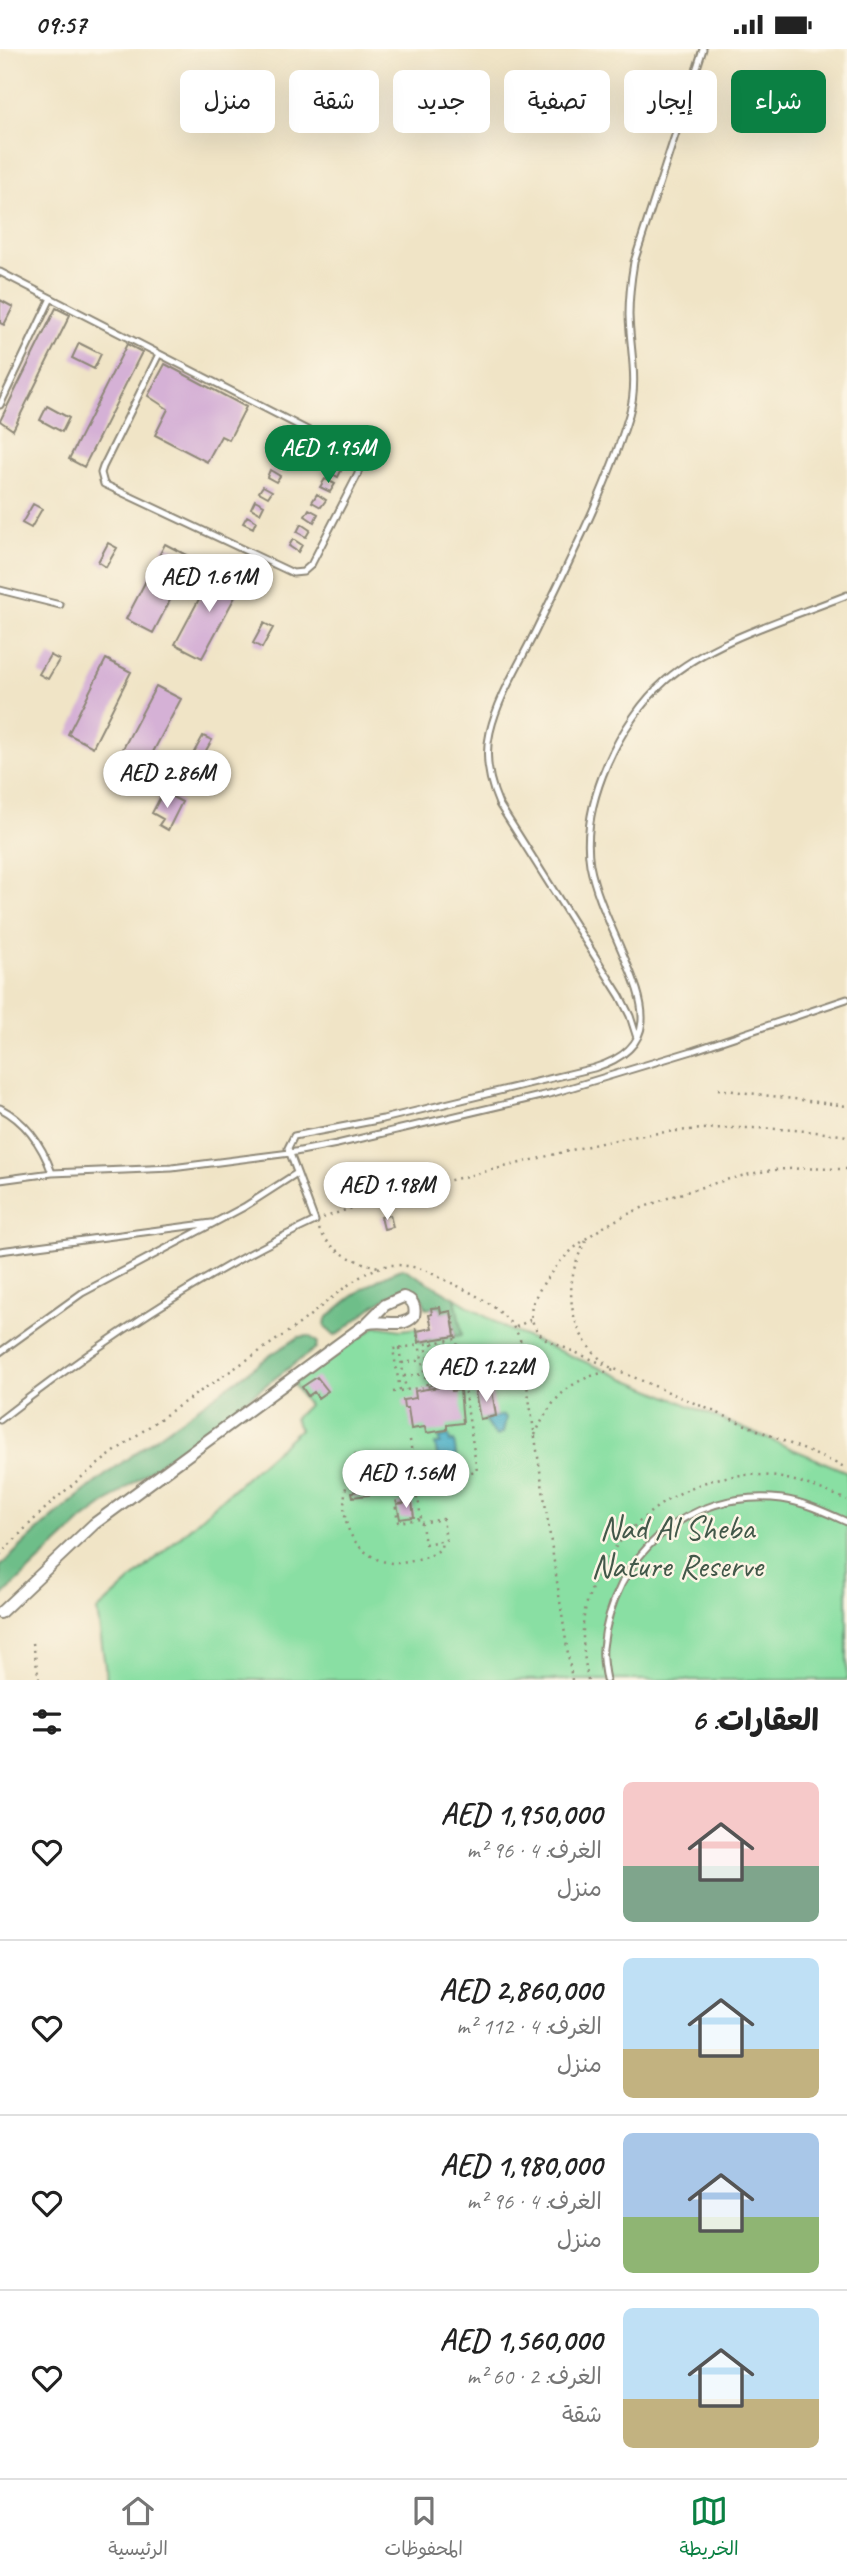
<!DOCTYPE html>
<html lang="ar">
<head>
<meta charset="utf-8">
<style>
	:root { --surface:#fff; --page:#f2f2f2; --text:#222; --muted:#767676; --line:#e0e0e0; --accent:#0b8043 }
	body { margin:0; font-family:Caveat,"Playpen Sans Arabic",sans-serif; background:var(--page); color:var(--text); direction:rtl; height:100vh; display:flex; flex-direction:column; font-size:26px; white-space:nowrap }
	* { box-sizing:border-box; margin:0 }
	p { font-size:23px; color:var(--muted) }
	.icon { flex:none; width:38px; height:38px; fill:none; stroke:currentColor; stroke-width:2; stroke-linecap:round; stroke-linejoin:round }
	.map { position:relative; height:1631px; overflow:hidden; direction:ltr }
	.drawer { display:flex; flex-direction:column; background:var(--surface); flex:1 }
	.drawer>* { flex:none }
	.banner { position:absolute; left:21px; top:21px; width:805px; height:63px; direction:rtl; display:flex; gap:14px }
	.price { position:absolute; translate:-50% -60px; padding:0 16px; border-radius:24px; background:#fff; color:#222; font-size:23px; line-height:46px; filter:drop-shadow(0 2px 4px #0008) }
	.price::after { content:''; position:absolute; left:50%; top:42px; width:21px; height:16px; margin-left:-10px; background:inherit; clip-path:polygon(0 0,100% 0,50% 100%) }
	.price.active { background:var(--accent); color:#fff }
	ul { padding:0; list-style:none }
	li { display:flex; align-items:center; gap:21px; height:175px; padding:0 28px }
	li+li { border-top:2px solid var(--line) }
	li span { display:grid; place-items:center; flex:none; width:196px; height:140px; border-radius:10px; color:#555 }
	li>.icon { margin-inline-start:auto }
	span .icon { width:84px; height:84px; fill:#fffc; stroke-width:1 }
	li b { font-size:30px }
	h2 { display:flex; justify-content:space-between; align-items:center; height:84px; padding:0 28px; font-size:30px }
	.pill { padding:0 24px; border-radius:10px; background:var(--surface); box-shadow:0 7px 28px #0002; font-size:24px; line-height:63px }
	.pill.active { background:var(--accent); color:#fff }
	.status { display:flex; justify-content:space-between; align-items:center; height:49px; padding:0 35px; background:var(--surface); direction:ltr }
	.status svg { height:19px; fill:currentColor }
	.tab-bar { display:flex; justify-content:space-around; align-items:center; height:98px; border-top:2px solid var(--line); background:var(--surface); font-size:19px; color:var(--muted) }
	.tab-bar a { display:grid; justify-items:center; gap:4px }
	.tab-bar .active { color:var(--accent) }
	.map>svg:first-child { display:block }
</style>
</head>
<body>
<div class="status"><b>09:57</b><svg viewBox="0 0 49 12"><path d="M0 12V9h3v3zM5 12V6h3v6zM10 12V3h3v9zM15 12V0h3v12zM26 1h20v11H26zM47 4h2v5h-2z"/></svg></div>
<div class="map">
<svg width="847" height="1631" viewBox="0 0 847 1631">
	<rect width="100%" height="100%" fill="#fcf5e5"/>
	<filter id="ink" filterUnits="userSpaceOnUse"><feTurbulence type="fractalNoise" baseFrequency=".0143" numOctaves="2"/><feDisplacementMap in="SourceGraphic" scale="14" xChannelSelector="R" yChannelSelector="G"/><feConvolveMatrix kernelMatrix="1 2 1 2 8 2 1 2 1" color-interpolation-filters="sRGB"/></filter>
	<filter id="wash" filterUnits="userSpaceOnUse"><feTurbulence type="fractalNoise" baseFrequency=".00686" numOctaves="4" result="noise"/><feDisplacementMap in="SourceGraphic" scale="28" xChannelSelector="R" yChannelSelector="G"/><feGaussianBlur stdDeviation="1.57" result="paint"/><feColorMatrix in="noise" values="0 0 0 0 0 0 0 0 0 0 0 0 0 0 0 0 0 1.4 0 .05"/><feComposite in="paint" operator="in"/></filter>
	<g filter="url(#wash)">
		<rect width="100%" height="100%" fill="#f0e4c6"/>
		<path fill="#89dfa3" stroke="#5a8567" stroke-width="2" d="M455,1249L505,1279L847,1423V1631H107L97,1562L300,1380L294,1370L308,1356L293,1335L377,1277L401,1281L417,1279L419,1294L461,1286Z"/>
		<path fill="#6ebe89" stroke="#4c745a" stroke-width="2" d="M403,1219L455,1249L462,1286L455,1287L451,1263L441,1264L440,1258L426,1260C423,1247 416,1241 403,1239L376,1255L340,1284L334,1287L325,1277L326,1270C348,1249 375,1230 403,1219Z
			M309,1287L317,1293L316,1299L83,1471L0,1549V1518C81,1435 180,1374 272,1305L299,1288Z"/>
		<path fill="#47aec6" stroke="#396c78" stroke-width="2" d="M503,1366L506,1369L503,1384L497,1387L489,1379L485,1371Z
			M449,1387L450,1393L454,1392L458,1418L440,1421L435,1395H440L439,1389Z"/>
		<g id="blocks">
			<path fill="#d5b1d6" d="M0,251L13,258L4,276L0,274Z
				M56,259L70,266L13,381L0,372Z
				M79,294L101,305L94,320L72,309Z
				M127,295L142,303L84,418L69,410Z
				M165,315L246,358L229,391L221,387L207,413L155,386L168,360L148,347Z
				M47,357L69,369L62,383L40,371Z
				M286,391L295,396L292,403L282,399Z
				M279,406L288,411L284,418L275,413Z
				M333,415L342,420L338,428L329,423Z
				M270,421L280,427L276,433L267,428Z
				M325,430L335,435L330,443L320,438Z
				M263,437L272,442L268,448L259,443Z
				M317,445L326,451L321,458L312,453Z
				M255,451L264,456L260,464L251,459Z
				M33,455L42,460L31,479L22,474Z
				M309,460L318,465L314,473L305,467Z
				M247,467L256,472L253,479L243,474Z
				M301,475L310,481L306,488L297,483Z
				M293,490L302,496L298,503L289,497Z
				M108,494L117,499L106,518L98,513Z
				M165,495L192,509L153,584L126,570Z
				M253,514L261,518L257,526L249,522Z
				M215,520L242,535L202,609L175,595Z
				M264,574L273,579L262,599L253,594Z
				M50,606L59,611L48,630L39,625Z
				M106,610L131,623L93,698L68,685Z
				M156,637L181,650L142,724L117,711Z
				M203,687L212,691L201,710L193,705Z
				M163,743L182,753L168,781L159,776L163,770L152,764Z
				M390,1166L393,1178L384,1180L381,1168Z
				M440,1258L441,1264L451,1262L455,1287L419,1293L417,1282L432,1279L429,1266L432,1265L431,1259Z
				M317,1328L328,1342L318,1349L314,1343L308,1347L302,1338Z
				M451,1336L452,1342L460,1341L463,1374L447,1376V1381L426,1384L425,1378L411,1380L408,1359H404L403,1351L416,1349L415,1342Z
				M492,1341L496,1367L480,1370L475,1343Z
				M375,1410L376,1417L382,1416L383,1422L364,1425L363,1418L369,1417L368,1411Z
				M368,1440L369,1446L353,1448L352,1443Z
				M412,1453L414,1468L400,1470L397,1455Z"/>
		</g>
	</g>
	<g filter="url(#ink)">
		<use href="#blocks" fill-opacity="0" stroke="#8e8878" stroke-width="2"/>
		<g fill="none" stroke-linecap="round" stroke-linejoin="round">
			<defs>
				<path id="lane" d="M0,223L354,405L359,415L358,425L311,516L303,523L293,524L104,435L101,424L103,418L159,305
					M0,356L51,249
					M0,541L60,556
					M637,989L630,967L620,947L499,755C489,732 484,708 490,683C498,648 520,614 536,581C569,513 607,439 629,366C639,332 630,301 629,266C629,248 631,231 634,213L703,0
					M0,1059C27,1073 42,1096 52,1124
					M0,1131L52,1124L172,1119L290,1104L337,1095L553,1044L692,1002L847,950
					M0,1202L212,1174
					M0,1303L82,1244L244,1158L297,1124
					M0,1371C96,1296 205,1223 315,1172L288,1099L294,1087L383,1070L594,1019C661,998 645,955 623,905C611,876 596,847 590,816C580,755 620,671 666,631C712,591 790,569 847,546
					M606,1631C604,1621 602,1609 603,1599C612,1507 687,1439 782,1450C804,1453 827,1464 847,1473"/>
				<path id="street" d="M0,1564L94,1475L366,1275L385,1256L403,1248C413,1250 416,1257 414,1267C401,1281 383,1269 366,1275"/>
			</defs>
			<use href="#lane" stroke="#8e8878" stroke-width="9"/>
			<use href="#street" stroke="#8e8878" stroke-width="14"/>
			<path stroke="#8e8878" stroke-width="2.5" stroke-dasharray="2 5" stroke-linecap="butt" d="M718,1040L847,1057
				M847,1120C820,1120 794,1118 767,1122C740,1126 715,1134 689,1142C627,1162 567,1187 535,1249C526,1267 534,1284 551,1293L847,1419
				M323,1169C382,1147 443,1133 504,1118C550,1107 597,1093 644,1086C712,1076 779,1077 847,1087
				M319,1180C331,1203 354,1213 379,1218
				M586,1192C561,1233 567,1287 608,1316
				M516,1278L532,1270
				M416,1279L427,1337
				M432,1294L438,1336
				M399,1299L406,1341
				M434,1309L458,1305
				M402,1314L422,1311
				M436,1322L460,1318
				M404,1327L425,1325
				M431,1337L426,1295L456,1290
				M400,1341L393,1300L420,1296
				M393,1343L462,1332
				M535,1386C553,1346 571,1329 615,1321
				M410,1391L421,1470L425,1495L446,1491L443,1470L421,1474
				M356,1405C343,1437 334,1480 367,1504C379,1513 392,1516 407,1513C419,1511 433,1508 441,1499L442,1492
				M416,1432L477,1422L453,1267
				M418,1449L395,1453L398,1473L421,1470
				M0,1506C21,1484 42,1461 65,1442C136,1382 219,1331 295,1278C319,1261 352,1228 378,1219C393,1213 411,1217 425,1221C459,1239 504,1253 520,1290L572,1631
				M33,1594L39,1631
				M588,1631C584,1608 580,1581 586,1557C603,1490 674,1429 744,1426C780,1424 815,1437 847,1451"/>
			<use href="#lane" stroke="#fff" stroke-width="5"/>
			<use href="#street" stroke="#fff" stroke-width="10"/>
		</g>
	</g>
	<g text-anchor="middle" stroke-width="5" stroke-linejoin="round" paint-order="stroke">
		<g font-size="33" fill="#425849" stroke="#fcf5e5">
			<text x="677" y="1490">Nad Al Sheba<tspan x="677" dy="38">Nature Reserve</tspan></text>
		</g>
	</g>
</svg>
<b class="price active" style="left:328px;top:436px">AED 1.95M</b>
<b class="price" style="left:209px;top:565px">AED 1.61M</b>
<b class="price" style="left:167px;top:761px">AED 2.86M</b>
<b class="price" style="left:387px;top:1173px">AED 1.98M</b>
<b class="price" style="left:486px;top:1355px">AED 1.22M</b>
<b class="price" style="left:406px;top:1461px">AED 1.56M</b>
<div class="banner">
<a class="pill active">شراء</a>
<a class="pill">إيجار</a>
<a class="pill">تصفية</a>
<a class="pill">جديد</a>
<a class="pill">شقة</a>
<a class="pill">منزل</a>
</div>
</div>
<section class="drawer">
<h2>العقارات: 6<svg class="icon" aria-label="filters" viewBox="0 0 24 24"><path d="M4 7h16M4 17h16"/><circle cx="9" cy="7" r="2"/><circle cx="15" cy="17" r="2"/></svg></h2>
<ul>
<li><span style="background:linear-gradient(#f6c9c9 60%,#7fa58c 0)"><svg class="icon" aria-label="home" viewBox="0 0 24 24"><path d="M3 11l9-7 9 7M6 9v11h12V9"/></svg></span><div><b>AED 1,950,000</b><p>الغرف: 4 · 96 m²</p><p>منزل</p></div><svg class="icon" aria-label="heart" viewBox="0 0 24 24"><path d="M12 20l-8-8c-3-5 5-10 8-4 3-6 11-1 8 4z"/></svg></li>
<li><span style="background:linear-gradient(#bfe0f5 65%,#c2b280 0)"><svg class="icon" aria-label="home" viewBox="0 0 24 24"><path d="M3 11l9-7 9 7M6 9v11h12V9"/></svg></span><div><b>AED 2,860,000</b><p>الغرف: 4 · 112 m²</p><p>منزل</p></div><svg class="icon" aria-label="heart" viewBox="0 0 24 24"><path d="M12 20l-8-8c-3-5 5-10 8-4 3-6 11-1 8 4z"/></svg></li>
<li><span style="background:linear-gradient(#a9c7e8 60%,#8fb573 0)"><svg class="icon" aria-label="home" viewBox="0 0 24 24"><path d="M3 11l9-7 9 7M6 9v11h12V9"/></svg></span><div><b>AED 1,980,000</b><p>الغرف: 4 · 96 m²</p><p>منزل</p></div><svg class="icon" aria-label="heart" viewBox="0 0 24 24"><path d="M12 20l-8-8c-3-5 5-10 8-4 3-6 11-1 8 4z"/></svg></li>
<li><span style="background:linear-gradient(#bfe0f5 65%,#c2b280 0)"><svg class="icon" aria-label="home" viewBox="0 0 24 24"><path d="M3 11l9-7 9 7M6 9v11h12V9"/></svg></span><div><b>AED 1,560,000</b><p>الغرف: 2 · 60 m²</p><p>شقة</p></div><svg class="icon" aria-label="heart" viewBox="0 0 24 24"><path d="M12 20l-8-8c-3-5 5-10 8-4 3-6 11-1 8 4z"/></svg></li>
</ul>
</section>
<nav class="tab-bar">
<a class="active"><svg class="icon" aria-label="map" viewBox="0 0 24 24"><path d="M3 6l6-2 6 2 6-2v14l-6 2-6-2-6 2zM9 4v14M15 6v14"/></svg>الخريطة</a>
<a><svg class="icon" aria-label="saved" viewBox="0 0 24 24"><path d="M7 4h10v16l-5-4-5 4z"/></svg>المحفوظات</a>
<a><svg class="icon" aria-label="home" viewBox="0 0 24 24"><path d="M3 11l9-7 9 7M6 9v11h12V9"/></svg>الرئيسية</a>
</nav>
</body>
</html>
